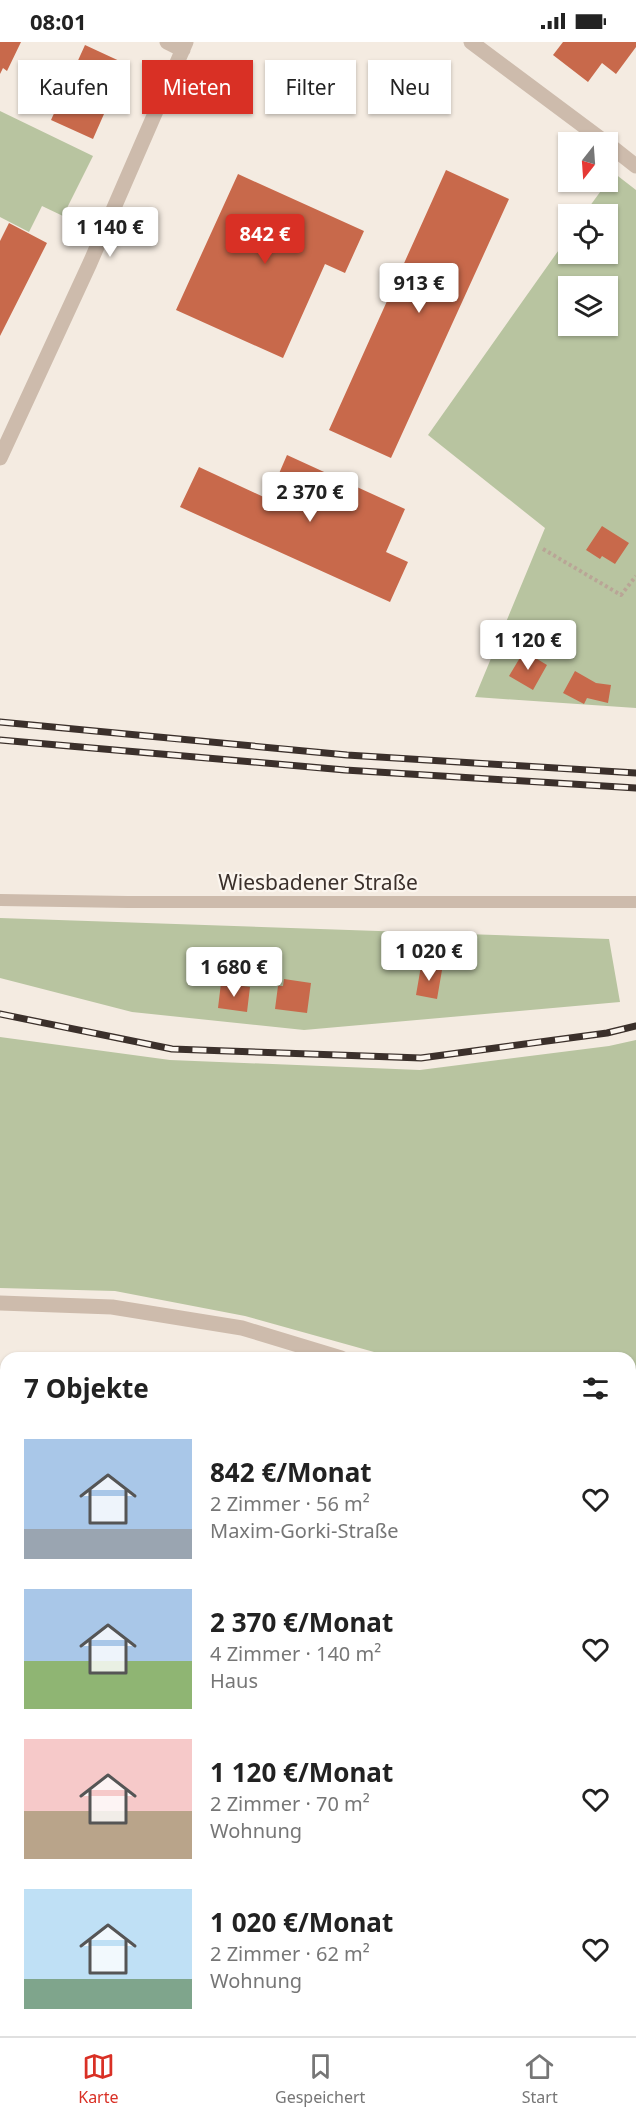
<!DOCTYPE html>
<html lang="de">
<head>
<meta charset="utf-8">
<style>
	:root { --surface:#fff; --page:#f6f6f6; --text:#222; --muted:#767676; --line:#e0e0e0; --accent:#d93025 }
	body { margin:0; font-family:"Noto Sans",sans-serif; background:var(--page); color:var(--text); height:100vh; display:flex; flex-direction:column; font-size:22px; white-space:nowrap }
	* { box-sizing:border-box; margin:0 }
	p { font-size:20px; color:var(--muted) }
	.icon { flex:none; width:33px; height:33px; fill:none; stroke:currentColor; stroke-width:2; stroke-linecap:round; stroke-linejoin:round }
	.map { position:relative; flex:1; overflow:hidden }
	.panel { position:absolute; left:0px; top:1310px; width:636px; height:686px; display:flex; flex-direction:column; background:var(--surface); border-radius:18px 18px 0 0; box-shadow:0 2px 4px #0004 }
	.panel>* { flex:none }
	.top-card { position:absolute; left:18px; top:18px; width:600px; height:54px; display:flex; gap:12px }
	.needle { width:39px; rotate:197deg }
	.controls { position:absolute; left:558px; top:90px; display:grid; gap:12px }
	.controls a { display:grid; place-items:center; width:60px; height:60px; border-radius:0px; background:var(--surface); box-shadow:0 2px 4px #0004; font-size:30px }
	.price { position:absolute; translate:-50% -51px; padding:0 14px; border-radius:6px; background:#fff; color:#222; font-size:20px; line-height:39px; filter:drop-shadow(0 2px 3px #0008) }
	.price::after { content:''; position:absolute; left:50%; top:36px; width:18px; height:14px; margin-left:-9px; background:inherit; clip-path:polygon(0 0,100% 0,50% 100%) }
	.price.on { background:var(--accent); color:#fff }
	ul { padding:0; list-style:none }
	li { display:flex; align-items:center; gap:18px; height:150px; padding:0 24px }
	li span { display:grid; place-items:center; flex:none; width:168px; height:120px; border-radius:0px; color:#555 }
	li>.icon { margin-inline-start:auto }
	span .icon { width:72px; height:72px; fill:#fffc; stroke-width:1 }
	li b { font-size:26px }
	h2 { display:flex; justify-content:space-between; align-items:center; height:72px; padding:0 24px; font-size:26px }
	.pill { padding:0 21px; border-radius:0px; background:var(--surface); box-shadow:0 2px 4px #0004; font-size:21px; line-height:54px }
	.pill.on { background:var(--accent); color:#fff }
	.status { display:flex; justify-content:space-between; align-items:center; height:42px; padding:0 30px; background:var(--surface); direction:ltr }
	.status svg { height:16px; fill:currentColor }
	.dock { display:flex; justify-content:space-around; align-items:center; height:84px; border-top:2px solid var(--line); background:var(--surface); font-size:16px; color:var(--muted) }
	.dock a { display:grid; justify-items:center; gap:3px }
	.dock .on { color:var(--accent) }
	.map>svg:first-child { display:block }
</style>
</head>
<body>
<div class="status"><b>08:01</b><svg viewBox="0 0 49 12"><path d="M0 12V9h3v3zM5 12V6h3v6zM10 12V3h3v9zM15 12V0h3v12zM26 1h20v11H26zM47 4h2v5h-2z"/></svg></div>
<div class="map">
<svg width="636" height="1994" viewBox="0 0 636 1994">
	<rect width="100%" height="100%" fill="#f4ebe1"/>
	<path fill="#b8c4a0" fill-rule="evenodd" d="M0,69L93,114L63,174L42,164L29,190L0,175Z
		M614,131L636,148V666L475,655L545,486L428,393L568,195V212H608V172H584ZM568,244H608V284H568Z
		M0,876L609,897L620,960L304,988L132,970L0,936Z
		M0,995L170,1018L420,1028L609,1004L636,998V1385L630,1383V1316L392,1315L245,1274L115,1249L0,1246Z"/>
	<path fill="#c8694b" d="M0,0H21L7,29L3,26L0,32Z
		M563,0H636V5L616,32L602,21L588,40L553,13Z
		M85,3L126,22L93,97L51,78Z
		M446,128L509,157L391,416L329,388Z
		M238,132L364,189L345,231L325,222L283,316L176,268Z
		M9,181L47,201L0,294V199Z
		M287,413L405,467L386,510L408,520L390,560L180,465L199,425L268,457Z
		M602,484L629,501L615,522L602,514L600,517L586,508Z
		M524,609L547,623L533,648L509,634Z
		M575,629L596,641L611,643L608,661L587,656L584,662L563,651Z
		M421,924L442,928L437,957L416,953Z
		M284,937L311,941L307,971L275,967L278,944H283Z
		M221,941L250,945L247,970L218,966Z"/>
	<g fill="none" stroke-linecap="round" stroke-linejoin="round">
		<path stroke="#b9a596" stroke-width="4" stroke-dasharray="3 3" stroke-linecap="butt" d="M543,507L621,553L636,534"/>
		<path stroke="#cdbbac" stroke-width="12" d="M0,858L128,860H636"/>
		<path stroke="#cdbbac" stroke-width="15" d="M167,0L183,8
			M471,0L605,100
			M608,102L636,124
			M0,416L90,221L186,0
			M0,1261L112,1265L242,1286L341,1316
			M630,1402L636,1404"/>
		<defs>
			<path id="rail" d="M0,680L347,713L636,731
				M0,698L345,728L636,746
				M0,972L172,1007L421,1016L607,991L636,984"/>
		</defs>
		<use href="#rail" stroke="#3b302b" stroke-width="7"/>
		<use href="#rail" stroke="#fbf5ee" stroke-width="4.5" stroke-dasharray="14" stroke-linecap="butt"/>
	</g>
	<g text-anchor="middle" stroke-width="4.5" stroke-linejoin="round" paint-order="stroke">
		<g font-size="21" fill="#3b302b" stroke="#fbf5ee">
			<text x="318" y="848">Wiesbadener Straße</text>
		</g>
	</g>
</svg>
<div class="controls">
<a><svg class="needle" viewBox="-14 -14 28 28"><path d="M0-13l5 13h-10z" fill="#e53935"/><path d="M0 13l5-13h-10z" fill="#767676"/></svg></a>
<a><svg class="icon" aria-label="locate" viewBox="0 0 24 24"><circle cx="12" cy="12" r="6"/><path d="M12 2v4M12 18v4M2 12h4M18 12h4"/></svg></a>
<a><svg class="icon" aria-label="layers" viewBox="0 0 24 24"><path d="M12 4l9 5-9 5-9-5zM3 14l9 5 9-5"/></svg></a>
</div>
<b class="price" style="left:110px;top:216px">1 140 €</b>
<b class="price on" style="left:265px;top:223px">842 €</b>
<b class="price" style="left:419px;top:272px">913 €</b>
<b class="price" style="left:310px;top:481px">2 370 €</b>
<b class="price" style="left:528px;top:629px">1 120 €</b>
<b class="price" style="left:429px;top:940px">1 020 €</b>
<b class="price" style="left:234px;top:956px">1 680 €</b>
<div class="top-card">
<a class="pill">Kaufen</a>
<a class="pill on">Mieten</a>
<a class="pill">Filter</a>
<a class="pill">Neu</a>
</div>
<section class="panel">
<h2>7 Objekte<svg class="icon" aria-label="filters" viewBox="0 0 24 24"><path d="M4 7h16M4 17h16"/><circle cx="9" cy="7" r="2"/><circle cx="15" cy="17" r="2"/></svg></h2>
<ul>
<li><span style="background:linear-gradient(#a9c7e8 75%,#9aa5b1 0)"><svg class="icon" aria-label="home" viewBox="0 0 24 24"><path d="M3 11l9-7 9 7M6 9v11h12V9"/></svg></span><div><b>842 €/Monat</b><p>2 Zimmer · 56 m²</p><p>Maxim-Gorki-Straße</p></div><svg class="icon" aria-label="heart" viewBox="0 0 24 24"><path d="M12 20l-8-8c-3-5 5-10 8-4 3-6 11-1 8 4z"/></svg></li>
<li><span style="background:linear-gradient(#a9c7e8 60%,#8fb573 0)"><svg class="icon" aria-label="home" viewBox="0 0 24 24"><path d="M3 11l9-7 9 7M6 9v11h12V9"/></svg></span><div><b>2 370 €/Monat</b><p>4 Zimmer · 140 m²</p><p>Haus</p></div><svg class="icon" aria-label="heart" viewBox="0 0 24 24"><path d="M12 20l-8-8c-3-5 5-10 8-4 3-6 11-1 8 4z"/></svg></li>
<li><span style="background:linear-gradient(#f6c9c9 60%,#b9a48a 0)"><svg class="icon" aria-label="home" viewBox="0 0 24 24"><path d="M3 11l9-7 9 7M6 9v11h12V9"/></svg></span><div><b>1 120 €/Monat</b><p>2 Zimmer · 70 m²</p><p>Wohnung</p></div><svg class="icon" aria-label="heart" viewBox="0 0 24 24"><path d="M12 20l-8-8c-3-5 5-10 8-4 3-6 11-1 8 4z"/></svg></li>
<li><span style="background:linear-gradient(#bfe0f5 75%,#7fa58c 0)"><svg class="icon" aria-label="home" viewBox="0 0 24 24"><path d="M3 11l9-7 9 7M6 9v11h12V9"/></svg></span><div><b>1 020 €/Monat</b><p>2 Zimmer · 62 m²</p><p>Wohnung</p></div><svg class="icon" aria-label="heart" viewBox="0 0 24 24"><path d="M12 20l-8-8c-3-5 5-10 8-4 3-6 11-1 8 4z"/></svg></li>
</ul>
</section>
</div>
<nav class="dock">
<a class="on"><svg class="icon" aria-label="map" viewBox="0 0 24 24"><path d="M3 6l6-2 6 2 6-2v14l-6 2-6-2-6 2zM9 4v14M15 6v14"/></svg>Karte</a>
<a><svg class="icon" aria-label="saved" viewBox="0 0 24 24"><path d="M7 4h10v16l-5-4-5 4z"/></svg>Gespeichert</a>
<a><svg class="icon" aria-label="home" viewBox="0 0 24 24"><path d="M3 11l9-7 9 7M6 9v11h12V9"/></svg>Start</a>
</nav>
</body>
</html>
